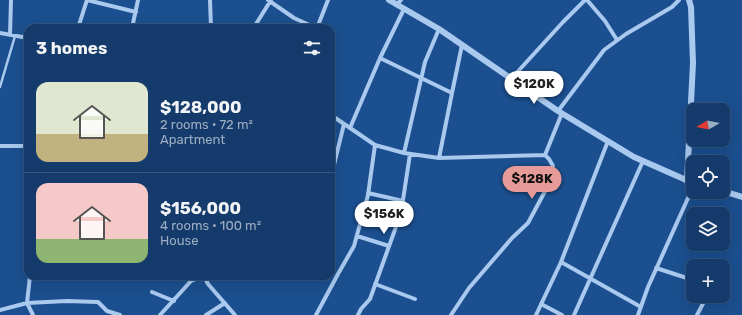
<!DOCTYPE html>
<html lang="en">
<head>
<meta charset="utf-8">
<style>
	:root { --surface:#143b6b; --page:#1d4271; --text:#f1f3f6; --muted:#9dadc1; --line:#33557e; --accent:#e69b98 }
	body { margin:0; font-family:Rubik,sans-serif; background:var(--page); color:var(--text); height:100vh; display:flex; flex-direction:column; font-size:15px; white-space:nowrap }
	* { box-sizing:border-box; margin:0 }
	p { font-size:13px; color:var(--muted) }
	.icon { flex:none; width:22px; height:22px; fill:none; stroke:currentColor; stroke-width:2; stroke-linecap:round; stroke-linejoin:round }
	.map { position:relative; flex:1; overflow:hidden }
	.details { position:absolute; left:24px; top:24px; width:311px; height:256px; display:flex; flex-direction:column; background:var(--surface); border-radius:12px; box-shadow:0 4px 16px #0002,0 0 0 1px var(--line) }
	.details>* { flex:none }
	.needle { width:26px; rotate:260deg }
	.tools { position:absolute; left:686px; top:103px; display:grid; gap:8px }
	.tools a { display:grid; place-items:center; width:44px; height:44px; border-radius:8px; background:var(--surface); box-shadow:0 4px 16px #0002,0 0 0 1px var(--line); font-size:20px }
	.price { position:absolute; translate:-50% -34px; padding:0 9px; border-radius:14px; background:#fff; color:#222; font-size:13px; line-height:26px; filter:drop-shadow(0 1px 2px #0008) }
	.price::after { content:''; position:absolute; left:50%; top:24px; width:12px; height:9px; margin-left:-6px; background:inherit; clip-path:polygon(0 0,100% 0,50% 100%) }
	.price.on { background:var(--accent); color:#111 }
	ul { padding:0; list-style:none }
	li { display:flex; align-items:center; gap:12px; height:100px; padding:0 12px }
	li+li { border-top:1px solid var(--line) }
	li span { display:grid; place-items:center; flex:none; width:112px; height:80px; border-radius:12px; color:#555 }
	li>.icon { margin-inline-start:auto }
	span .icon { width:48px; height:48px; fill:#fffc; stroke-width:1 }
	li b { font-size:17px }
	h2 { display:flex; justify-content:space-between; align-items:center; height:48px; padding:0 12px; font-size:17px }
	.map>svg:first-child { display:block }
</style>
</head>
<body>
<div class="map">
<svg width="742" height="315" viewBox="0 0 742 315">
	<rect width="100%" height="100%" fill="#1b4f8f"/>
	<g fill="none" stroke-linecap="round" stroke-linejoin="round">
		<path stroke="#a9c9ee" stroke-width="2.5" d="M0,87L15,36"/>
		<path stroke="#a9c9ee" stroke-width="4" d="M87,0L136,12
			M210,0L211,28
			M268,0L294,18L316,28
			M587,0L605,21L617,40
			M396,5L401,0
			M256,24L271,0
			M78,28L87,0
			M132,28L138,0
			M317,28L328,0
			M0,33L28,38
			M10,35L11,0
			M380,58L452,93L462,45
			M511,79L563,22L585,0
			M558,111L604,50L626,34L672,7L679,0
			M331,115L375,145L404,153L439,158L545,155L549,159L553,166L550,182L528,223L512,238L469,288L451,315
			M350,128L380,58L404,9
			M0,146H28
			M404,153L425,62L439,29
			M545,155L562,113
			M439,158L452,93
			M331,177L344,124
			M368,193L403,201
			M357,236L389,246
			M561,262L641,307
			M656,268L693,280
			M30,276L27,303L67,301L98,302L107,311L120,315
			M204,276L208,284L235,315
			M375,284L415,299
			M152,292L174,301
			M541,304L562,315
			M0,310L27,303L33,315
			M160,315L191,281L203,276
			M206,315L225,303
			M316,315L338,274L354,246L368,195L375,145
			M358,315L361,309L370,299L401,213L410,154
			M536,315L561,262L608,141
			M574,315L643,161
			M638,315L648,287L693,187
			M697,315L707,296"/>
		<path stroke="#a9c9ee" stroke-width="6" d="M389,0L439,29L558,111L634,157L693,183
			M687,181L693,63L691,7L689,0
			M723,191L742,197"/>
	</g>
</svg>
<div class="tools">
<a><svg class="needle" viewBox="-14 -14 28 28"><path d="M0-13l5 13h-10z" fill="#e53935"/><path d="M0 13l5-13h-10z" fill="#9dadc1"/></svg></a>
<a><svg class="icon" aria-label="locate" viewBox="0 0 24 24"><circle cx="12" cy="12" r="6"/><path d="M12 2v4M12 18v4M2 12h4M18 12h4"/></svg></a>
<a><svg class="icon" aria-label="layers" viewBox="0 0 24 24"><path d="M12 4l9 5-9 5-9-5zM3 14l9 5 9-5"/></svg></a>
<a>+</a>
</div>
<b class="price" style="left:534px;top:105px">$120K</b>
<b class="price on" style="left:532px;top:200px">$128K</b>
<b class="price" style="left:384px;top:235px">$156K</b>
<section class="details">
<h2>3 homes<svg class="icon" aria-label="filters" viewBox="0 0 24 24"><path d="M4 7h16M4 17h16"/><circle cx="9" cy="7" r="2"/><circle cx="15" cy="17" r="2"/></svg></h2>
<ul>
<li><span style="background:linear-gradient(#dfe7d0 65%,#c2b280 0)"><svg class="icon" aria-label="home" viewBox="0 0 24 24"><path d="M3 11l9-7 9 7M6 9v11h12V9"/></svg></span><div><b>$128,000</b><p>2 rooms · 72 m²</p><p>Apartment</p></div></li>
<li><span style="background:linear-gradient(#f6c9c9 70%,#8fb573 0)"><svg class="icon" aria-label="home" viewBox="0 0 24 24"><path d="M3 11l9-7 9 7M6 9v11h12V9"/></svg></span><div><b>$156,000</b><p>4 rooms · 100 m²</p><p>House</p></div></li>
</ul>
</section>
</div>
</body>
</html>
